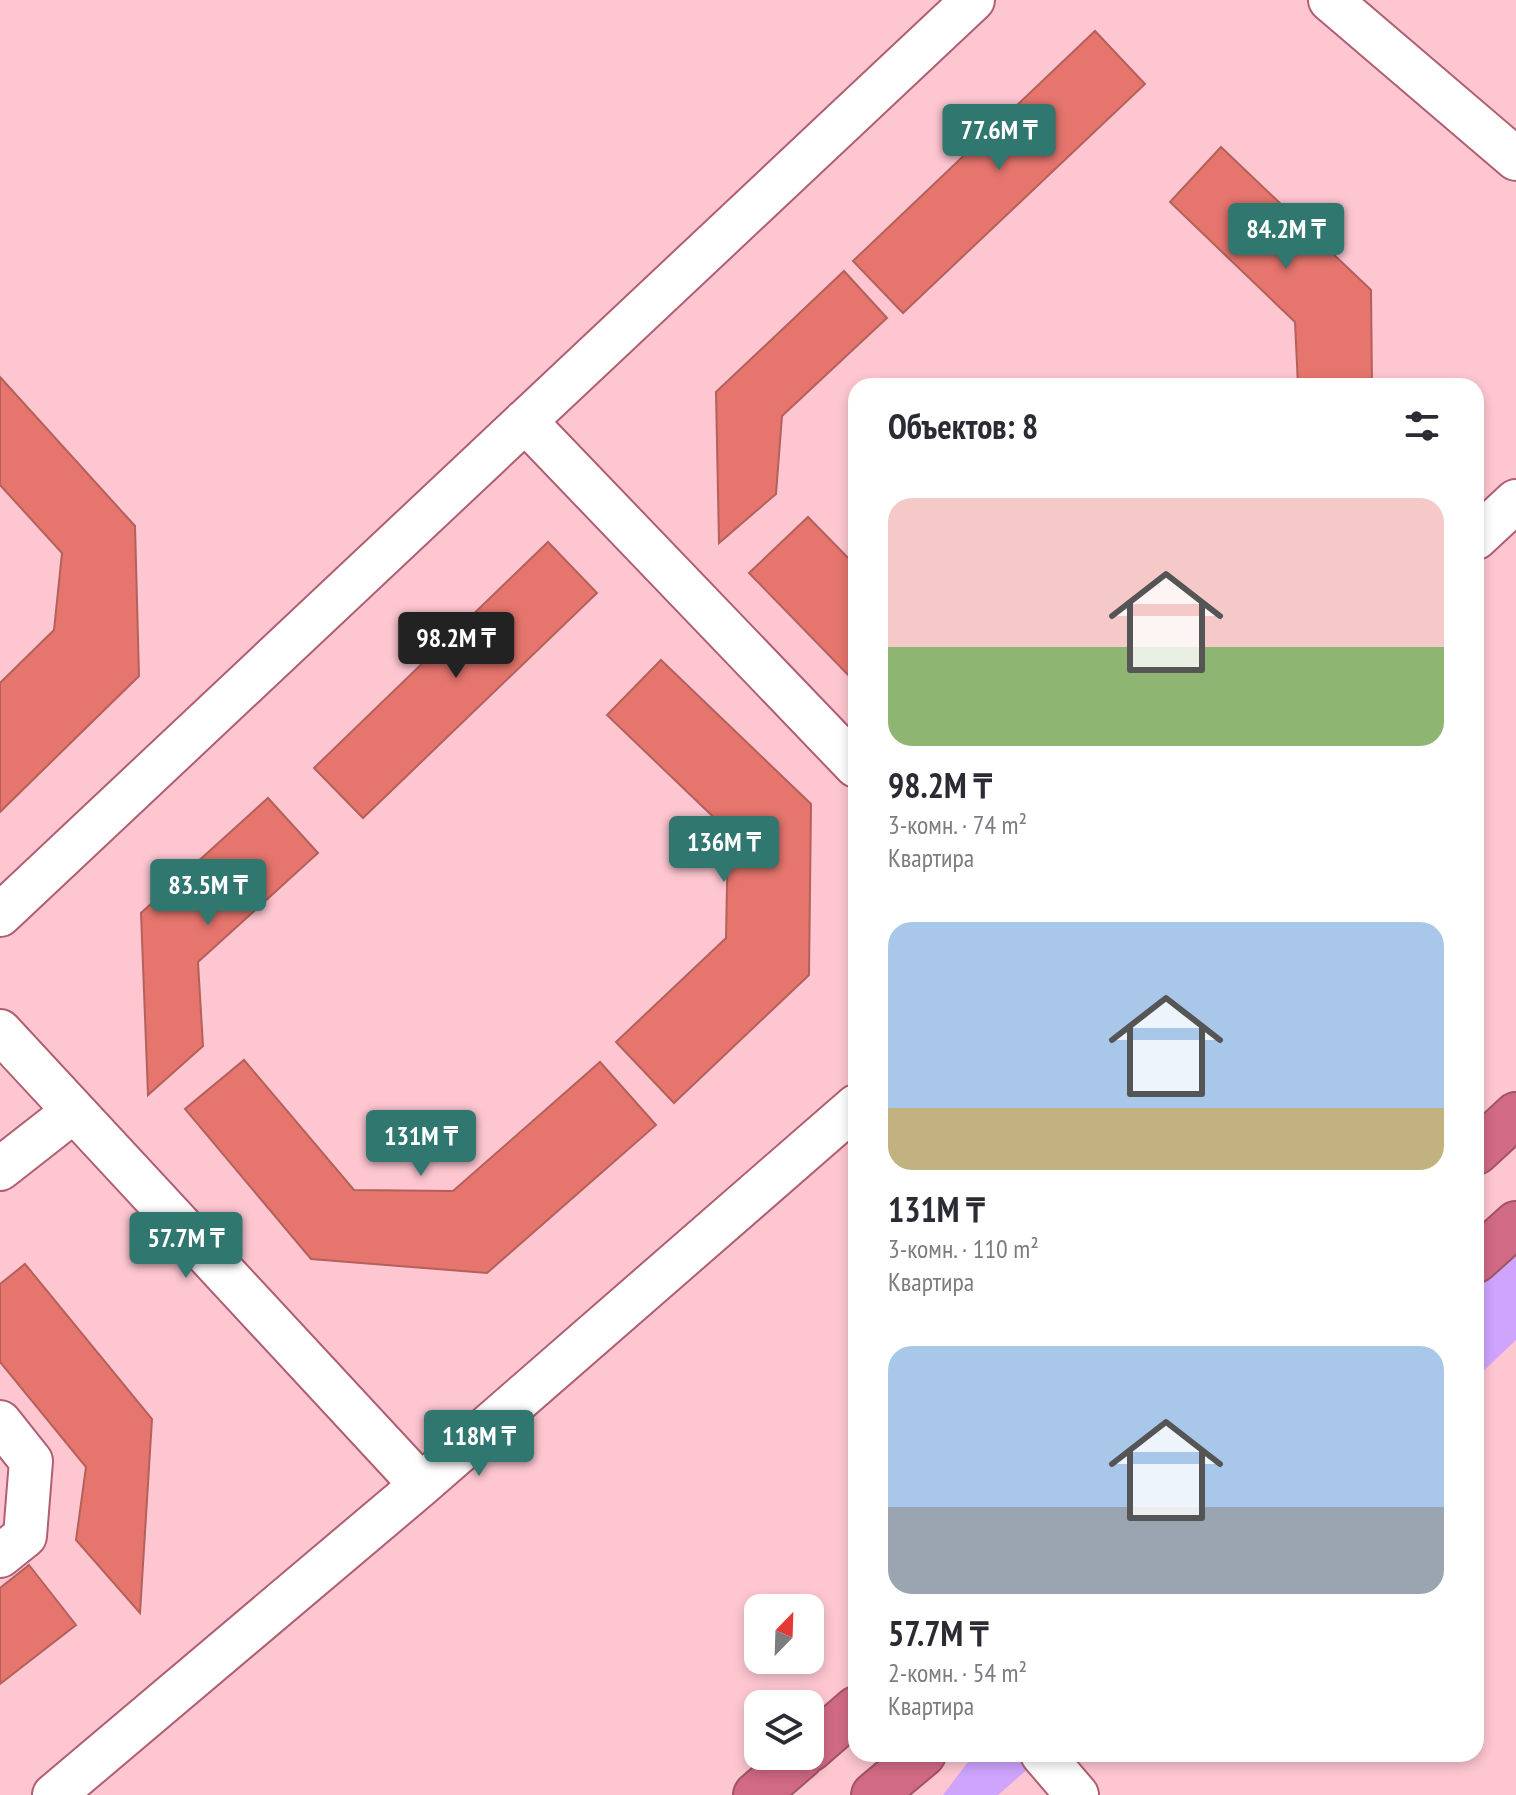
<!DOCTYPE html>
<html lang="ru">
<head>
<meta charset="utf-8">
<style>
	:root { --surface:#fff; --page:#f7f7f7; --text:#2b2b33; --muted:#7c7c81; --accent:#30776f }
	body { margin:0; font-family:"PT Sans Narrow",sans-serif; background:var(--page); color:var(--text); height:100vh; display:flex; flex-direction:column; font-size:30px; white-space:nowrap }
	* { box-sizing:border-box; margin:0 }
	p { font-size:26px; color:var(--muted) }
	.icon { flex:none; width:44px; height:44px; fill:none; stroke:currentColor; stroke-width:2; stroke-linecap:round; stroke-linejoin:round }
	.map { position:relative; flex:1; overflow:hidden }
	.panel { position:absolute; left:848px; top:378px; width:636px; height:1384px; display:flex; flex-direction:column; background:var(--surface); border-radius:24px; box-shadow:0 4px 12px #0003 }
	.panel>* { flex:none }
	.needle { width:52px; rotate:23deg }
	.fabs { position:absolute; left:744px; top:1594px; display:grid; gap:16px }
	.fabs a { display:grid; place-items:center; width:80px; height:80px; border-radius:16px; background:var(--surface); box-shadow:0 4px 12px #0003; font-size:40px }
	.price { position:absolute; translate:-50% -68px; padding:0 18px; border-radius:8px; background:var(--accent); color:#fff; font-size:26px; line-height:52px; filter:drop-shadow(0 2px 4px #0008) }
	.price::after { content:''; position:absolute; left:50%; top:48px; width:24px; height:18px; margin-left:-12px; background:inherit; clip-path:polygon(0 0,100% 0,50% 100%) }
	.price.current { background:#222; color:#fff }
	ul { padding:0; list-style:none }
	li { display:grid; align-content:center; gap:16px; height:424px; padding:0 40px }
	li span { display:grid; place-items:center; height:248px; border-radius:24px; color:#555 }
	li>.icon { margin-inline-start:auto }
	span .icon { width:144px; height:144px; fill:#fffc; stroke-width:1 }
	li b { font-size:34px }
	h2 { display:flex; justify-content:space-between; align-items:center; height:96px; padding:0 40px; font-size:34px }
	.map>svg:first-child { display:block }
</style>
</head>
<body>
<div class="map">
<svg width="1516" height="1795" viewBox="0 0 1516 1795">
	<rect width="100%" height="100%" fill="#fdc6d1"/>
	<path fill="#cea4fd" d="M1516,1254V1340L1476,1378V1291Z
		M974,1754H1045L998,1795H943Z"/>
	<path fill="#e5756d" stroke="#b4615b" stroke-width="2" d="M1095,31L1145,84L903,313L853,261Z
		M1221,147L1371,290L1372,386H1298L1295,322L1170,202Z
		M844,271L887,318L782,416L776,494L719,543L716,392Z
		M0,377L135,526L139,676L0,812V683L54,630L62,553L0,485Z
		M808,517L856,566V683L749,573Z
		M548,542L597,593L363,818L314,768Z
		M661,660L811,804L809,975L674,1103L616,1042L726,938L728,831L607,715Z
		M268,798L318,853L198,962L203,1046L148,1095L141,913Z
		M244,1060L354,1190L453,1191L600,1062L656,1125L487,1273L311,1259L185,1109Z
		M25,1264L152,1419L140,1613L76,1540L86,1467L0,1362V1284Z
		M29,1565L76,1625L0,1684V1588Z"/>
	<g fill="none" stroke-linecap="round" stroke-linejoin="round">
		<defs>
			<path id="minor" d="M1330,0L1516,159
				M525,421L856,766
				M1476,538L1516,501
				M0,915L973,0
				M0,1031L421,1485
				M0,1169L74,1111
				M0,1422L31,1461L25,1536L0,1556
				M1042,1754L1077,1795
				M54,1795L421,1485L856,1106"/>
			<path id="highway" d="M1476,1152L1516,1115
				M1476,1260L1516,1224
				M810,1749L856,1709
				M756,1795L801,1756
				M874,1795L923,1754"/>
		</defs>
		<use href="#minor" stroke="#b05e72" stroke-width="46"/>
		<use href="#highway" stroke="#a25367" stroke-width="48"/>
		<use href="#minor" stroke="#fff" stroke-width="42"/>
		<use href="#highway" stroke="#d16a85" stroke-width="44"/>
	</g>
</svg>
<div class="fabs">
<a><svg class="needle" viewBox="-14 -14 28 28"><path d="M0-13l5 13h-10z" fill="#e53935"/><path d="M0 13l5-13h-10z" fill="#7c7c81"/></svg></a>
<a><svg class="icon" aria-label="layers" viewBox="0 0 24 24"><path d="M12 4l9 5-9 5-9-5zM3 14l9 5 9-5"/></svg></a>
</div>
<b class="price" style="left:999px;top:172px">77.6M ₸</b>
<b class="price" style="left:1286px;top:271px">84.2M ₸</b>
<b class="price current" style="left:456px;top:680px">98.2M ₸</b>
<b class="price" style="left:724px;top:884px">136M ₸</b>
<b class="price" style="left:208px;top:927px">83.5M ₸</b>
<b class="price" style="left:421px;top:1178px">131M ₸</b>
<b class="price" style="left:186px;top:1280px">57.7M ₸</b>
<b class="price" style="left:479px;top:1478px">118M ₸</b>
<section class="panel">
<h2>Объектов: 8<svg class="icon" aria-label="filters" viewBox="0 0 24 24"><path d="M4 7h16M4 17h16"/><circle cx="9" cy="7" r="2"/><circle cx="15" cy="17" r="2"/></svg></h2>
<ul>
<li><span style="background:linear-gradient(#f6c9c9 60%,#8fb573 0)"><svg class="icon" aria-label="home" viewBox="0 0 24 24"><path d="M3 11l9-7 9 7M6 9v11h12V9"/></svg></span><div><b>98.2M ₸</b><p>3-комн. · 74 m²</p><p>Квартира</p></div></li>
<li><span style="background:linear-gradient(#a9c7e8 75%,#c2b280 0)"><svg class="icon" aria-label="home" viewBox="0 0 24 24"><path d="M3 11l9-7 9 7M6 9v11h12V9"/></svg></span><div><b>131M ₸</b><p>3-комн. · 110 m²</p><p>Квартира</p></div></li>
<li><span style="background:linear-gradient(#a9c7e8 65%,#9aa5b1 0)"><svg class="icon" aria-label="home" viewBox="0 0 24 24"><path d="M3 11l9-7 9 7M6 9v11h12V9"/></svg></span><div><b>57.7M ₸</b><p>2-комн. · 54 m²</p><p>Квартира</p></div></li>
</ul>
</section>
</div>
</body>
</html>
